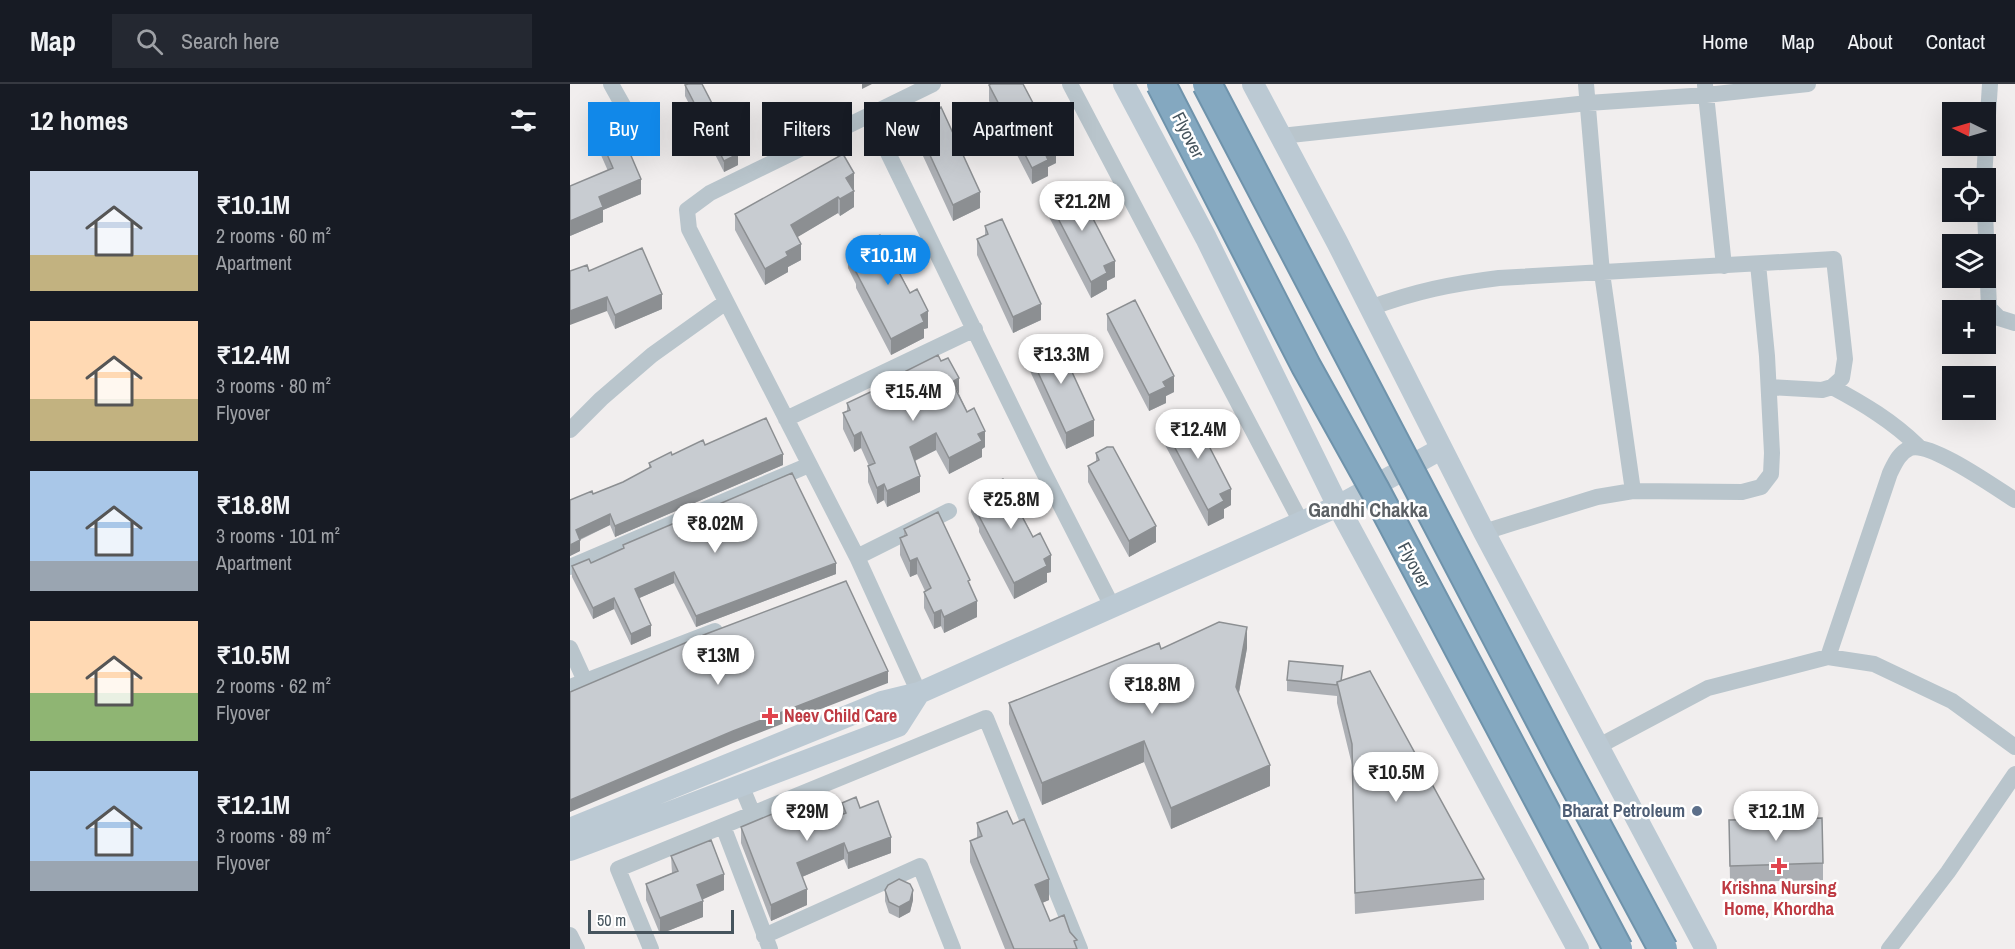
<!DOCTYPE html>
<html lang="en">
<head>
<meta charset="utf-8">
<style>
	:root { --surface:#171b24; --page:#242831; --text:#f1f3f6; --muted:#9ea1a6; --line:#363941; --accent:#1188e9 }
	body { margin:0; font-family:"Archivo Narrow",sans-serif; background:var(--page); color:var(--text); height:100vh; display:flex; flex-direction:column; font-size:22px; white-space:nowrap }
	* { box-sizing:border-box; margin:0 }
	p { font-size:20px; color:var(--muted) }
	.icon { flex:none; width:33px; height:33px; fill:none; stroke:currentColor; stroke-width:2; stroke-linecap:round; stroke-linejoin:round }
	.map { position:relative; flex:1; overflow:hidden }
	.panel { display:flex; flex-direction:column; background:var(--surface); width:570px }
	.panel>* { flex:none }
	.guide { position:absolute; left:18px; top:18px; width:570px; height:54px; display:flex; gap:12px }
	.needle { width:39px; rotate:275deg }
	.tools { position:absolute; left:1372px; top:18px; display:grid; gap:12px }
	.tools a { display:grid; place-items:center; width:54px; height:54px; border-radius:0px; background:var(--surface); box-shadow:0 6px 24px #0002; font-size:30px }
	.scale { position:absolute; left:18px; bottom:15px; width:146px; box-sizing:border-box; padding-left:6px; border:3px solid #46545d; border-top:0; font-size:16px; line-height:21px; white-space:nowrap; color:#46545d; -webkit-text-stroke:4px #fff; paint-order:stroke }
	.price { position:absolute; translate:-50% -51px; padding:0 14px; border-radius:21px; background:#fff; color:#222; font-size:20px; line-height:39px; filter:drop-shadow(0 2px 3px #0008) }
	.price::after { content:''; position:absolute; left:50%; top:36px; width:18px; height:14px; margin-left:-9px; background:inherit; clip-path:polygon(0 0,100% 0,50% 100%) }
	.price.active { background:var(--accent); color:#fff }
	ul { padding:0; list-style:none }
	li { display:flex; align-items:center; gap:18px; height:150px; padding:0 30px }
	li span { display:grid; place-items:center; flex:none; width:168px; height:120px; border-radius:0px; color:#555 }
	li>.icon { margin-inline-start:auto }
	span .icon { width:72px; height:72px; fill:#fffc; stroke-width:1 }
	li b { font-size:26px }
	h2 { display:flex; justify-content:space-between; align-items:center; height:72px; padding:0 30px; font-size:26px }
	.chip { padding:0 21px; border-radius:0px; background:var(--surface); box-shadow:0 6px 24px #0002; font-size:21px; line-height:54px }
	.chip.active { background:var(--accent); color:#fff }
	header { display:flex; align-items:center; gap:36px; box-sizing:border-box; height:84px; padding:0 30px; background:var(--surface); border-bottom:2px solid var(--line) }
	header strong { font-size:28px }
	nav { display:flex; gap:33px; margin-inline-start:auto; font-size:21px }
	.search { width:420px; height:54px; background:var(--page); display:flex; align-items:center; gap:15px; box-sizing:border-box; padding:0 21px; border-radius:0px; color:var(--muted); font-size:22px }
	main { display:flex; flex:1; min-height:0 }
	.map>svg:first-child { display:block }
</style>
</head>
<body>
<header>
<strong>Map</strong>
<div class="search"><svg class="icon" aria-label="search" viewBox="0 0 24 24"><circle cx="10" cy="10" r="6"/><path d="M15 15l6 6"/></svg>Search here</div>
<nav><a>Home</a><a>Map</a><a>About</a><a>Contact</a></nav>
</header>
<main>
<section class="panel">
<h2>12 homes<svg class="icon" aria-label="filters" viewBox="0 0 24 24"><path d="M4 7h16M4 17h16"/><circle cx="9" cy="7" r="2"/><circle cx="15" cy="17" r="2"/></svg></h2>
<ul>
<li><span style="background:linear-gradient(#c9d6e8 70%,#c2b280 0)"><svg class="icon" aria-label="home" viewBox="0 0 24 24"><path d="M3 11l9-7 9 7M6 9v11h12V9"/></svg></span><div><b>₹10.1M</b><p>2 rooms · 60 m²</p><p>Apartment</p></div></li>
<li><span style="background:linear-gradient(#ffd9b3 65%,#c2b280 0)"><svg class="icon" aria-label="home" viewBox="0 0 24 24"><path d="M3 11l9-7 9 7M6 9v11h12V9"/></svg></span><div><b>₹12.4M</b><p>3 rooms · 80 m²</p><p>Flyover</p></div></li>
<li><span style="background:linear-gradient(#a9c7e8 75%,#9aa5b1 0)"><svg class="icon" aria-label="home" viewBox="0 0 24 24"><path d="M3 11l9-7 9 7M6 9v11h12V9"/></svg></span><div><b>₹18.8M</b><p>3 rooms · 101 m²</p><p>Apartment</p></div></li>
<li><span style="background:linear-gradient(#ffd9b3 60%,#8fb573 0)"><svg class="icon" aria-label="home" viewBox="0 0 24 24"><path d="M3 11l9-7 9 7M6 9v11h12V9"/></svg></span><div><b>₹10.5M</b><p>2 rooms · 62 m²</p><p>Flyover</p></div></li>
<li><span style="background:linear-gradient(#a9c7e8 75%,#9aa5b1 0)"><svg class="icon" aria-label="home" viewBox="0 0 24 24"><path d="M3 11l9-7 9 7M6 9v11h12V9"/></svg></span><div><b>₹12.1M</b><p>3 rooms · 89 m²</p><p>Flyover</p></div></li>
</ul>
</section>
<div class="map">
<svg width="1445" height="865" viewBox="0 0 1445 865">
	<rect width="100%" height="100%" fill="#f1eeee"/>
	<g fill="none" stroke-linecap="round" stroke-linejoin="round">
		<path stroke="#b9c5cc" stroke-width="16" d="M41,0L60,34
			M500,0L731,438
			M1016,0L1032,189L1063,407
			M1135,1L1154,182
			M300,32L470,381L542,522
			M711,52L1018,19L1136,11L1238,0
			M1414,94L1420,0
			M1415,128L1419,224L1429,234L1445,239
			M800,224C846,207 881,200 929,194L1264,175L1275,275L1272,294L1262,303L1252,306L1199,303
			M1262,303C1294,320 1322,337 1348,362
			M216,335L405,245
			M0,346L31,315L82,271L156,218
			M914,448L1027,413L1063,407L1172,408L1191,403L1201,390L1202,369L1197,272L1188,180
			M287,473L379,427
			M0,483L239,381
			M0,564L15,597
			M1258,573L1320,389C1325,379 1329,369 1340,364C1360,357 1426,404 1445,416
			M0,603L145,547
			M349,609L287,473L119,145L117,126L140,109L363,0
			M1027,663L1138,604L1258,573L1304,580L1382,617L1445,663
			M171,701L183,730
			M153,742L200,865
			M0,851L7,865
			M194,852L350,782L383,865
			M81,865L48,785L416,634L510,865
			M1319,865L1378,788L1445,690"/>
		<path stroke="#bbc9d3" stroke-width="22" d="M554,0L636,154L768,422L1008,865
			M683,0L767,158L914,448L1136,865
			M0,745L312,618L349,609L768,422L871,365
			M0,766L328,642L349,609"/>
		<defs>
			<path id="highway-bridge" d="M591,0L736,282L805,406L1048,865
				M637,0L994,681L1093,865"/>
		</defs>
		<use href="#highway-bridge" stroke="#6f93ab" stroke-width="32" stroke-linecap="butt"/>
		<use href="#highway-bridge" stroke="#84a8c0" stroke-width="28"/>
	</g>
	<path fill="#acafb4" d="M115,1L168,81L154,88L115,12Z
		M419,1L486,79L478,83V92L462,100L419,17Z
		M355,31L410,124L383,137L347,59V43L355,39Z
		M27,47L71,110L33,126V138L0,152L38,87L27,62Z
		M284,105L283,106L284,123L270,132L268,129L227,153L231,176L218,183V188L195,201L165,146V130Z
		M478,115L545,193L537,197V205L521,214L478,131Z
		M415,142L471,236L443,249L407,171V155L415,151Z
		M278,168L331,191L358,244L354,245V254L321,271L286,204V200L278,184Z
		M19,187L92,225L45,245Z
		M537,230L604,308L596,312V319L579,327L537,246Z
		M469,259L524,352L496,365L460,287V271L469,267Z
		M336,287L389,310L415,363L412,365V373L379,390L366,366L345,377L350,408L317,423L314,416L307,420L298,398V382H299L291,364L284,368L273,345V329L277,327V319L319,320L339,310L336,303Z
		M594,343L661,421L654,425V434L638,442L594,359Z
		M135,361L213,381L45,453L40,441L10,456V467L0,472V416L23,410L53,398L79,384V379L102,371Z
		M526,369L586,458L559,473L518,398V382L526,378Z
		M401,412L454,435L481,488L477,489V498L444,515L409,448V444L401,428Z
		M334,445L400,502L407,533L374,549L371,542L364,545L354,524V508L355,507L347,490L340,493L330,471V454L334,452Z
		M53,461L266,490L126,543L104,499L69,514L81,552L61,561L44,525L23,535L2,493V482L21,479L53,465Z
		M677,564L669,609L700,702L601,745L574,678L472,721L439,640V619L591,565Z
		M717,596H773L914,795V816L785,830L782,681L767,619V612L717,607Z
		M272,719L290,724L321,769L278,785L274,775L232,793L237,821L201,837L171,759V743L241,742L272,731Z
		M1159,736L1253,779V796L1160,798Z
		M407,739L443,740L479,816L472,819L480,837L507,865H435L400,778V757L407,754Z
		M101,772L154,806L132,815L133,833L90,850L76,816V800L102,789Z
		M315,806L343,816L340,828L329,834L319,829L315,817Z"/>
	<path fill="#8c8f92" d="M292,0H302L292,5Z
		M486,63V79L478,83V92L462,100V84L475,69Z
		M168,70V81L154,88V77Z
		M284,89V105L276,110V94Z
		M71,95V110L33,126V138L0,152V137L29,113Z
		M284,107V123L270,132V115Z
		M410,108V124L383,137V121Z
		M268,113V129L221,157V141Z
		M231,160V176L218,183V188L195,201V185L216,168Z
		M331,175V191L324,195V179Z
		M545,177V193L537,197V205L521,214V198L534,182Z
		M92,210V225L45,245V231Z
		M37,213V227L0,241V227Z
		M471,220V236L443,249V233Z
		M358,227V244L354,245V254L321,271V255L351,231Z
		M604,292V308L596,312V319L579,327V311L593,298Z
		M389,294V310L382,298Z
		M524,336V352L496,365V349Z
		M415,347V363L412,365V373L379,390V374L408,350Z
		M291,348V364L284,368V352Z
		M366,349V366L340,379V363Z
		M213,370V381L45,453V442Z
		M350,392V408L317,423V407Z
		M314,400V416L307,420V404Z
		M661,405V421L654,425V434L638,442V426L650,410Z
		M454,419V435L447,439V423Z
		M40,430V441L6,457V446Z
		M586,442V458L559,473V457Z
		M10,456V467L0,472V461Z
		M481,471V488L477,489V498L444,515V499L474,475Z
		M347,474V490L340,493V477Z
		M266,479V490L126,543V532Z
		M104,488V499L65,516V505Z
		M44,514V525L23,535V524Z
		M407,517V533L374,549V533Z
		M371,526V542L364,545V529Z
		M81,541V552L61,561V550Z
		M677,543V564L666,624V603Z
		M318,587V599L163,659L0,728V716L163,647Z
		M574,657V678L472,721V699Z
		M700,681V702L601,745V724Z
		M321,753V769L278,785V769Z
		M274,759V775L227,795V779Z
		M154,790V806L127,818V801Z
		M479,795V816L465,822V801Z
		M237,805V821L201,837V821Z
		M343,806V816L340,828L329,834V823Z
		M133,817V833L90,850V834Z"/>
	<path fill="#c8ccd1" stroke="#8c8f92" stroke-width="1.5" d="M118,0H132L168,70L154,77L115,1Z
		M421,0H453L486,63L475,69L478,76L462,84L419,1Z
		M371,23L410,108L383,121L347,43L358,38L355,31Z
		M47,39L71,95L29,113L33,123L0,137V102L43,84L27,47Z
		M273,70L284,89L276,94L284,107L270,115L268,113L221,141L231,160L216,168L218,172L195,185L165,130Z
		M505,100L545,177L534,182L537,189L521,198L478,115Z
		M432,135L471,220L443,233L407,155L418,150L415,142Z
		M310,151L314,158L320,154L331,175L324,179L340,209L347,205L358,227L351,231L354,238L321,255L286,188L288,187L278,168Z
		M72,164L92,210L45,231L37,213L0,227V187L17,181L19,187Z
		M565,216L604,292L593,298L596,303L579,311L537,230Z
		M485,251L524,336L496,349L460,271L472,266L469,259Z
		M368,271L371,277L378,274L389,294L382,298L397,328L404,324L415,347L408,350L412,357L379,374L366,349L340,363L350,392L317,407L314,400L307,404L298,382L305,379L291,348L284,352L273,329L280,326L277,319L311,303L319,320L346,306L336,287Z
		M622,329L661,405L650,410L654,417L638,426L594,343Z
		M196,334L213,370L45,442L40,430L6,446L10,456L0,461V416L22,407L23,410L53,398L81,383L79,379L101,368L102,371L133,356L135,361Z
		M537,363H543L586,442L559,457L518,382L529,376L526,369Z
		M222,389L266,479L126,532L104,488L65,505L81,541L61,550L44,514L23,524L2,482L19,475L21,479L54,464L53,461Z
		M433,395L437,402L444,398L454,419L447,423L463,453L470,449L481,471L474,475L477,482L444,499L409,432L411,431L401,412Z
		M368,428L400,496L398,497L407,517L374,533L371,526L364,529L354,508L361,504L347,474L340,477L330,454L337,451L334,445Z
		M276,497L318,587L163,647L0,716V608L136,550Z
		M649,538L677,543L666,603L700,681L601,724L574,657L472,699L439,619L589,559L591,565Z
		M719,577L773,582L771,597L767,598V601L717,596Z
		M800,587L914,795L785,809L782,660L767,598Z
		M286,713L290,724L308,717L321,753L278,769L274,759L227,779L237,805L201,821L171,743L231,718L241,742L276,729L272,719Z
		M437,727L443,740L454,735L479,795L465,801L480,837L494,831L500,848L507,856L504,857L507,865H444L400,757L412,752L407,739Z
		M1252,734L1253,779L1160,782L1159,736Z
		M141,756L154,790L127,801L133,817L90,834L76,800L108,787L101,772Z
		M329,795L340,800L343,806L340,817L329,823L319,818L315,806L318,801Z"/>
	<g fill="#e0444e" stroke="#fff" stroke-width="2">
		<path d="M197 623h6v6h6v6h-6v6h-6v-6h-6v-6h6z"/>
		<path d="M1206 773h6v6h6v6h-6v6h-6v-6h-6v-6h6z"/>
	</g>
	<circle fill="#5c6f8a" stroke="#fff" stroke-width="2" cx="1127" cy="727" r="6"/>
	<g text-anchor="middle" stroke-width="5" stroke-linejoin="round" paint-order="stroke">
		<g font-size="18" fill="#46545d" stroke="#fff">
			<text transform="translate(618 51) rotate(63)" y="6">Flyover</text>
			<text transform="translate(844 481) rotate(62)" y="6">Flyover</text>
		</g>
		<g font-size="18" font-weight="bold" fill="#be3a42" stroke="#fff" text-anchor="start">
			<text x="214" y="638">Neev Child Care</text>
			<text x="1209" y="810" text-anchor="middle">Krishna Nursing<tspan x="1209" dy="21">Home, Khordha</tspan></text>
		</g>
		<g font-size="18" font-weight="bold" fill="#4e5e75" stroke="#fff" text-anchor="end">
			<text x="1115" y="733">Bharat Petroleum</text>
		</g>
		<g font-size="20" font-weight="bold" fill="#5b6064" stroke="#fff">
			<text x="798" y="433">Gandhi Chakka</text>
		</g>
	</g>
</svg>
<div class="tools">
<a><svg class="needle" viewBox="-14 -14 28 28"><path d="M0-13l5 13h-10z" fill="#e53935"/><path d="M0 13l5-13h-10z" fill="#9ea1a6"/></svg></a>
<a><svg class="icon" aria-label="locate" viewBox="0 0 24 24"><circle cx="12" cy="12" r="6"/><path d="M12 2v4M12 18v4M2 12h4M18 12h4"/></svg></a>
<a><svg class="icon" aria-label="layers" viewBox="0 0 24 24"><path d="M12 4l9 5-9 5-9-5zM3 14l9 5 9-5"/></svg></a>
<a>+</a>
<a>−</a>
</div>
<div class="scale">50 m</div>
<b class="price" style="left:512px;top:148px">₹21.2M</b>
<b class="price active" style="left:318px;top:202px">₹10.1M</b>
<b class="price" style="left:491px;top:301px">₹13.3M</b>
<b class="price" style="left:343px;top:338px">₹15.4M</b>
<b class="price" style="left:628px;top:376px">₹12.4M</b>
<b class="price" style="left:441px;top:446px">₹25.8M</b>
<b class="price" style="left:145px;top:470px">₹8.02M</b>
<b class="price" style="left:148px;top:602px">₹13M</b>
<b class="price" style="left:582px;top:631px">₹18.8M</b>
<b class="price" style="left:826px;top:719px">₹10.5M</b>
<b class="price" style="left:237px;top:758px">₹29M</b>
<b class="price" style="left:1206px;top:758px">₹12.1M</b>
<div class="guide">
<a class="chip active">Buy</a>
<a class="chip">Rent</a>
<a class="chip">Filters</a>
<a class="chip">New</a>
<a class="chip">Apartment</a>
</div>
</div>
</main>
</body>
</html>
